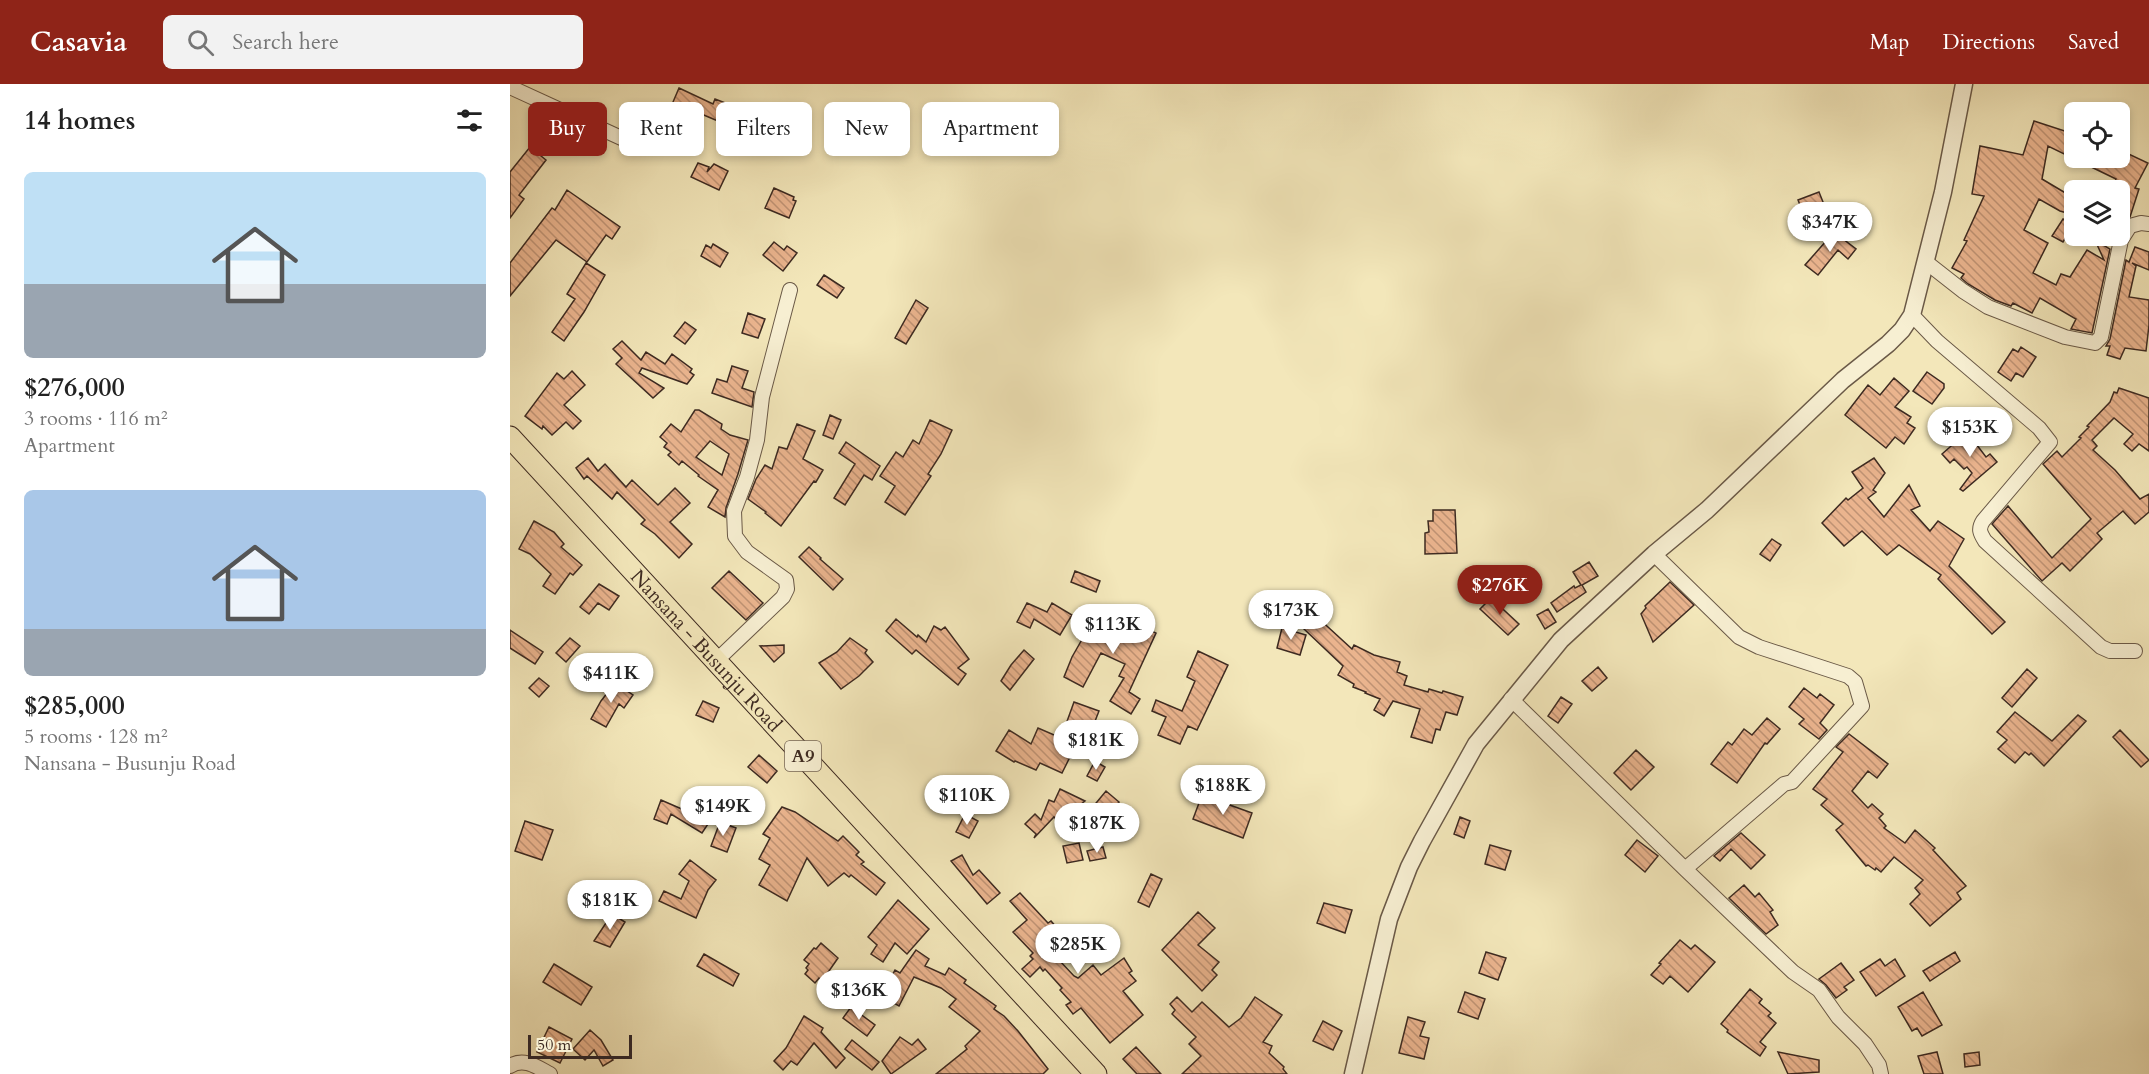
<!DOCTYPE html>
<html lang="en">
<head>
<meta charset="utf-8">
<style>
	:root { --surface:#fff; --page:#f2f2f2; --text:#222; --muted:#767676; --accent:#8f2418 }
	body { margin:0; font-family:Cardo,serif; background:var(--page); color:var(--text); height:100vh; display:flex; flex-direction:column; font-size:22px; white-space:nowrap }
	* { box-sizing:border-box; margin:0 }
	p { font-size:20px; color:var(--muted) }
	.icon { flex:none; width:33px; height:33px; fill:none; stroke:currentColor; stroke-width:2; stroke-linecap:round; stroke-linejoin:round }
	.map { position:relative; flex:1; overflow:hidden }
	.side { display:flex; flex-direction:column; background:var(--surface); width:510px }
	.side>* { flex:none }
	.hud { position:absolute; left:18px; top:18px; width:570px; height:54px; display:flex; gap:12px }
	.fabs { position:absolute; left:1554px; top:18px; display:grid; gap:12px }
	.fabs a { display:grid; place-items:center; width:66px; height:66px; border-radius:9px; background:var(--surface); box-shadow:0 3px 9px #0003; font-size:30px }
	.scale { position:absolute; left:18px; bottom:15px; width:104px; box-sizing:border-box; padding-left:6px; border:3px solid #3d2a21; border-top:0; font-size:16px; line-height:21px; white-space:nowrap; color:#3d2a21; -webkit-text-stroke:4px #f7efd2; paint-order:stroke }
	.price { position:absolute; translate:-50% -51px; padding:0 14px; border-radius:21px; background:#fff; color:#222; font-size:20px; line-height:39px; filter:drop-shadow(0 2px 3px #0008) }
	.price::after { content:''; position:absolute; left:50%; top:36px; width:18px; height:14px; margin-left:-9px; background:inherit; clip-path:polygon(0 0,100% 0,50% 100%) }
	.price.on { background:var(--accent); color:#fff }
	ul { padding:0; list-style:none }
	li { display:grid; align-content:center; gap:12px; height:318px; padding:0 24px }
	li span { display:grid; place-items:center; height:186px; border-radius:9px; color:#555 }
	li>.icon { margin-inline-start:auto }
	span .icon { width:108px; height:108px; fill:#fffc; stroke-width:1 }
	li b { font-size:26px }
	h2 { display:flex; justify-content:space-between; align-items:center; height:72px; padding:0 24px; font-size:26px }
	.pill { padding:0 21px; border-radius:9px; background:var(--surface); box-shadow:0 3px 9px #0003; font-size:21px; line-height:54px }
	.pill.on { background:var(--accent); color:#fff }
	header { display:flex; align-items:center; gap:36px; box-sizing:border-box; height:84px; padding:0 30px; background:var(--accent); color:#fff }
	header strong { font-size:28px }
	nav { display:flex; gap:33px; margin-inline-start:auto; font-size:21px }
	.search { width:420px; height:54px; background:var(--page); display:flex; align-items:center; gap:15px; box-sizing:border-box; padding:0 21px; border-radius:9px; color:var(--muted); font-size:22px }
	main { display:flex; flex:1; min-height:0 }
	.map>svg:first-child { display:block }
</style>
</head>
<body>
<header>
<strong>Casavia</strong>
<div class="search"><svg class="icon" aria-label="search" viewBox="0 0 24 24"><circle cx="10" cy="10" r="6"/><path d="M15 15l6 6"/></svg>Search here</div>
<nav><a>Map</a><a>Directions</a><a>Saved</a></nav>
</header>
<main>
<section class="side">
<h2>14 homes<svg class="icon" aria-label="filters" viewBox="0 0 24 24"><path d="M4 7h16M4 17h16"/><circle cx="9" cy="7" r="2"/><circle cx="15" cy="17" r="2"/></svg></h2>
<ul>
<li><span style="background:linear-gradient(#bfe0f5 60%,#9aa5b1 0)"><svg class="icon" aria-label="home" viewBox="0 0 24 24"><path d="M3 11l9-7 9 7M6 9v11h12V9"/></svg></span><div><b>$276,000</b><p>3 rooms · 116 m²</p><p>Apartment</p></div></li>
<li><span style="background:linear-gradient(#a9c7e8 75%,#9aa5b1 0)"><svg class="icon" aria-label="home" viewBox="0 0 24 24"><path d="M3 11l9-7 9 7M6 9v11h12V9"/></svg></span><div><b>$285,000</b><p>5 rooms · 128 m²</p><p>Nansana - Busunju Road</p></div></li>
</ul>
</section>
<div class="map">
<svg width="1639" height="990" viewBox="0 0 1639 990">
	<defs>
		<pattern id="building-back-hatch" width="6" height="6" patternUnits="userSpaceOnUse" patternTransform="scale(1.5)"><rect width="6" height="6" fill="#eab48e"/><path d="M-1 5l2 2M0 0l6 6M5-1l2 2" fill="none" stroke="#bf9374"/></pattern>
	</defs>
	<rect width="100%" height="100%" fill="#f3e7ba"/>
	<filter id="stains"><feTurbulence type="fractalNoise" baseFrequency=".00333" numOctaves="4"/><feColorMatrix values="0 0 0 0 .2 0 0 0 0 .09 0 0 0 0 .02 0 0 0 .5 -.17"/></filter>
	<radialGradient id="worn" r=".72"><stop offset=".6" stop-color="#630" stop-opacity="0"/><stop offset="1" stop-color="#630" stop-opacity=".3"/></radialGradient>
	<path fill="url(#building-back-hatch)" stroke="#3d2a21" stroke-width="1.5" fill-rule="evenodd" d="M169,4L203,20L205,15L223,22L215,40L163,18Z
		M1524,37L1564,50V74H1610V66L1638,79L1625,104L1629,105L1620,133L1613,137L1610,142V106H1603L1606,95L1538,62L1532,95L1564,114V131L1550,127L1529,115L1514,146L1538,159L1523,189L1546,201L1551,190L1560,193L1577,166L1594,176L1585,156L1600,165L1582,249L1561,245L1566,235L1530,214L1522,229L1503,219L1501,222L1485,216L1458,200L1451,194L1454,190L1442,184L1457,157L1454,156L1474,112L1462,110L1470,62L1513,71Z
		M20,63L36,76L9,111L14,115L0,134V88Z
		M188,79L199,83L197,88L204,80L218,87L209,106L181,93Z
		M264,104L284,113L283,116L286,117L279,134L255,124Z
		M57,106L110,143L102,155L96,151L77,178L46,156L0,212V179L42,124L45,126Z
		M1309,108L1315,123L1294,131L1288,116Z
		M1553,135L1563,141L1553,158L1542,152Z
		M1324,148L1346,165L1338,175L1328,166L1308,191L1295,181Z
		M264,158L274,166L277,162L287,169L273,187L253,171Z
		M203,160L218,169L210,183L191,172L196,161L201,164Z
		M1625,163L1639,168V186L1622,179L1626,182L1619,213L1639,216V241L1636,267L1615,264L1610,275L1597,271L1600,262H1596L1600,255L1616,176L1619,178Z
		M76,179L95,191L74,228L54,257L42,248L65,215L57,210Z
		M314,191L334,204L327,214L307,201Z
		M406,216L418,224L396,260L385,254Z
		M238,229L255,235L248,254L232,249Z
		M175,238L186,246L175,260L164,252Z
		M112,257L131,276L136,268L155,280L162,270L182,285L180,288L184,291L177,300L132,284L129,289L154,304L143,314L106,280L112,274L103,265Z
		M1511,263L1526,273L1513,293L1506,289L1501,297L1488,288L1503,265L1508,268Z
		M222,282L238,287L232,304L244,308L242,323L202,309L207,295L217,298Z
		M62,287L75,301L54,321L71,337L63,345L56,338L42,351L33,342L32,345L15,332L47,289L54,295Z
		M1417,288L1434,300V304L1422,320L1403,307Z
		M1384,294L1399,307L1385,323L1401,333L1397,339L1405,344L1394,360L1385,353L1376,364L1335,331L1358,301L1370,311Z
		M1609,304L1639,314V367L1629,360L1622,367L1614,360L1623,350L1604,334L1582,356L1587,362L1583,366L1605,386L1630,415L1639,410V428L1625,440L1613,427L1587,449L1592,455L1560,487L1552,479L1532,497L1482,440L1498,422L1542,474L1581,435L1533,380L1547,367L1552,373L1571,354L1569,353L1579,343L1577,342L1600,318L1604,308L1607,309Z
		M185,326H189L212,340L211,345L220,351L238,356L228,390L216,424L215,433L198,423L208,406L188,392L189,391L172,377L169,381L158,371L161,368L154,363L157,359L150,353L161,340L171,348ZM200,357L219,370L212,391L186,373Z
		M320,331L331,336L323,355L313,351Z
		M420,336L442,346L431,370L418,390L421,392L395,431L375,418L385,402L370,392L386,368L393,373L403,356L409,360Z
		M287,340L305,347L293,375L313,386L306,398L304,397L271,442L255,429L256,428L238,415L246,395L255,381L262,385L269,363L277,365Z
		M1457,348L1476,373L1480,370L1487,378L1453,407L1450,405L1462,389L1457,383L1454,385L1444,375L1440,379L1432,370Z
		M336,358L370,382L362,396L354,391L335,421L324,414L345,380L329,369Z
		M78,374L88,387L95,380L116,403L122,396L148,421L165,404L180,419L160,438L182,460L169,474L145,450L131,440L135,436L107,408L102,415L77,392L74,395L66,384Z
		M1364,374L1375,389L1363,406L1366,408L1358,414L1374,433L1399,401L1410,422L1401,426L1420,447L1428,437L1454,455L1439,482L1495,538L1482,550L1428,495L1431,491L1389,461L1377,471L1352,447L1334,462L1312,439L1336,414L1338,416L1353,404L1342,388Z
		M923,426H945L947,469L915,470V449L919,448L918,437H923Z
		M24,437L44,448L54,460L51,463L72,481L63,491L60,489L45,510L33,502L41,490L20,470L9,465Z
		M1262,455L1271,461L1260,477L1250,470Z
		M299,463L311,474L310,475L333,495L323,506L289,473Z
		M1079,478L1088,492L1072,501L1076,508L1047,528L1041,519L1064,502L1065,504L1071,501L1063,488Z
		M219,487L253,519L236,536L202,504Z
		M565,487L590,497L586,508L561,498Z
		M1160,498L1184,521L1143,558L1131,530L1136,524L1135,522Z
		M89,500L109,512L99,526L88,519L79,530L70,523Z
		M981,514L1009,540L998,551L970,525Z
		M517,519L537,528L542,519L562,531L550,551L524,535L520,544L507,538Z
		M1038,525L1046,538L1035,545L1027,531Z
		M591,529L601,535L624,539L646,549L619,608L630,615L621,630L600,617L614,594L609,592L615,580L591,569L573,603L554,593L562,573L582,538L584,540Z
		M806,532L842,565L844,561L864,571L890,578L887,588L897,592L894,601L918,608L919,605L932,609L933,607L953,613L947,631L936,628L930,646L926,645L922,659L901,653L910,625L883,617L874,632L864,626L870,615L855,609L856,608L843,603L844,600L828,591L833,582L794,545Z
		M386,535L407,553L408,551L416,558L424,542L431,546L435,543L459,575L448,584L456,590L448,601L406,566L402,570L376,547Z
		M772,544L796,551L790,571L767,564Z
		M0,546L33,568L25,580L0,564Z
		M60,554L70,562L56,578L46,569Z
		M340,554L357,566L355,569L363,578L349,592L331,605L309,579L327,568Z
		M274,561V569L264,578L250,562Z
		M514,566L524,575L500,606L491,597L501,581Z
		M688,567L718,581L687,646L678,642L670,660L648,651L656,633L642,627L646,616L672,627L685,597L677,593Z
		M114,573L126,581L114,599L102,591Z
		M1088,583L1097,594L1082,607L1072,597Z
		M1517,585L1527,594L1502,623L1492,614Z
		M29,594L39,602L29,613L19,604Z
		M105,599L123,611L114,624L109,620L96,643L81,635L91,617Z
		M1294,604L1307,614L1310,610L1324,621L1310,639L1317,646L1309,655L1289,640L1294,635L1279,623Z
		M1051,613L1062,620L1048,639L1038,632Z
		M193,617L209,624L203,638L186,631Z
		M564,618L589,627L578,655L572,653L562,674L560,673L552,689L530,679L526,686L505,677L504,678L486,667L499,646L521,660L528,644L551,654Z
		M1505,628L1542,657L1568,631L1576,637L1534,682L1521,669L1519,671L1515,668L1505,679L1488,665L1497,656L1487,648Z
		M1257,634L1270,645L1257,660L1255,659L1227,699L1201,680L1218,658L1222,661L1234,645L1242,651Z
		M1610,646L1639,676L1631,683L1603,653Z
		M1339,650L1378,680L1367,694L1358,687L1342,707L1358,724L1362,720L1373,730L1369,734L1376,742L1374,744L1395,759L1405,746L1425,764L1423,766L1456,802L1447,809L1451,815L1420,842L1400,820L1410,810L1405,804L1413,796L1384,773L1371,788L1366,784L1365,786L1358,781L1356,782L1326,746L1333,740L1311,721L1317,715L1303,705L1333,668L1326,663Z
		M1126,666L1144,683L1121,706L1104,689Z
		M249,671L267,687L257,699L238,683Z
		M585,677L595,683L587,697L577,692Z
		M550,705L575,717L548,738L544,733L524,754L526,750L515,740L525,730L531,736L539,716L544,718Z
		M596,707L609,718L595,735L582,724Z
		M692,711L742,729L733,754L683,735Z
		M151,716L174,726L198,740L192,749L161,730L157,740L144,735Z
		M272,723L285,728L328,757L333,752L349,768L346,771L354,778L351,780L375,799L366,811L341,791L339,793L334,789L318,802L297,774L277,817L249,801L260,781L249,775L260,754L253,750Z
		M455,730L468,737L459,754L446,748Z
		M950,733L960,737L954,754L944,750Z
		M15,737L43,746L32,776L5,767Z
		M210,738L226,744L217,768L201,762Z
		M1231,749L1255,771L1241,785L1221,765L1210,777L1204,772Z
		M1127,756L1148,772L1135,788L1115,771Z
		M569,759L573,776L557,779L553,762Z
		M980,761L1001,767L995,786L975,780Z
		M593,763L596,774L580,777L577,767Z
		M452,771L463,791L469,786L490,809L477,820L441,777Z
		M180,776L206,796L198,806L186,834L149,817L154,807L171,815L179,797L169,790Z
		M641,790L652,795L639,823L628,818Z
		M1234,801L1245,813L1249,809L1263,826L1260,828L1268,841L1256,850L1219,814Z
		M510,809L538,839L541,837L548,845L551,841L567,852L549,876L564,892L568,894L583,881L591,891L614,874L622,887L619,889L626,897L613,907L633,931L600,959L571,924L563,930L556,921L561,918L550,906L552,904L535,885L533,887L530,883L520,893L512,885L523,875L520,872L523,869L503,848L517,836L500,817Z
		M388,816L419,845L397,870L385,859L373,878L361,870L367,861L358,853Z
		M814,819L842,826L835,849L807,839Z
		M688,828L705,844L688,861L709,878L702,886L707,891L692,907L652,866Z
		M102,830L115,838L100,863L84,857Z
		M1170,856L1181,865L1185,861L1205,878L1178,908L1160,892L1153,900L1141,891L1151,880L1149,879Z
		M311,859L328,874L312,897L309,894L305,899L295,890L298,886L296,884L299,880L294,876L304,864L306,865Z
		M406,866L419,875L415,882L435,891L439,884L456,896L454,899L486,922L484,925L494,932L508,947L538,985L533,990H426L457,965L455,962L470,947L439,923L446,915L431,904L404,893L389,922L375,914L381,903L377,901L385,886L390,889Z
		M976,868L996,874L988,896L969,889Z
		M1445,868L1450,877L1420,897L1413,887Z
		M194,870L229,890L223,902L187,882Z
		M1370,875L1375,882L1385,875L1395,892L1366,912L1350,888Z
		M1331,879L1344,896L1334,903L1337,906L1326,914L1316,901L1309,895Z
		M44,880L82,903L71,921L33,898Z
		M1240,905L1252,915L1249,919L1261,929L1258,932L1266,939L1250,958L1256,963L1250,972L1217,948L1218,946L1211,940Z
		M955,908L975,915L968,935L948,928Z
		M1413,908L1432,941L1412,952L1407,944L1402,947L1388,923Z
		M667,913L682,928L692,918L719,943L731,934L745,913L772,931L753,958L762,962L759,969L774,983L773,985L777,990H672L691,972L679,960L686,953L662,930L665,926L660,920Z
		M341,923L365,941L357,952L333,934Z
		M294,932L313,944L311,948L335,974L326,984L304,959L287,981L281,977L273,986L264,977L276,964Z
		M898,933L915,938L910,952L919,954L914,975L889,969Z
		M813,937L832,947L823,966L803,957Z
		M39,943L62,955L50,979L27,968Z
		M80,946L91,956L103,976L93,982L84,966L75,976L63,965Z
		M390,953L402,961L408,955L416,965L381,990L372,977Z
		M342,956L369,978L362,986L335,965Z
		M626,963L651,990H627L613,975Z
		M1268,968L1309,976V988L1278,990Z
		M1427,968L1433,990H1414L1408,972Z
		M1469,968L1470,981L1455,983L1454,970Z"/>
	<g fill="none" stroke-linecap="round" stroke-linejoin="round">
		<defs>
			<path id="minor" d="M0,3L120,58
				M1416,178L1453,207L1478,223L1555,253L1585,259L1591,253L1611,156L1620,142L1631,139L1639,140
				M1402,231L1427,257L1529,344L1540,358L1473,437C1468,445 1470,449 1475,457L1591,563L1600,567H1625
				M1144,470L1229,553L1249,563L1338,592L1345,598L1352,622L1282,698L1274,700L1175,785
				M206,577L273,513L277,505L276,496L237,468L225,452L224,427L237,393L247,356L252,313L280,206
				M1001,615L1175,785L1283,888L1309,906L1328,933L1355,960L1369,981L1371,990
				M0,982C14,973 27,983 40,990"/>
			<path id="tertiary" d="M843,990L879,835L899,783L912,757L966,660L1051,556L1144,470L1197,426L1333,296L1378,260L1392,246L1402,231L1433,108L1454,0"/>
			<g id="primary">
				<path id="s1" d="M0,353L586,990"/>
			</g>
		</defs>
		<use href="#minor" stroke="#6a5947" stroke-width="16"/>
		<use href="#tertiary" stroke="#6a5947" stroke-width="19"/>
		<use href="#primary" stroke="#3d2a21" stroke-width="23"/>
		<use href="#minor" stroke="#f7efd2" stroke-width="14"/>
		<use href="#tertiary" stroke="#f7efd2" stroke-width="16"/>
		<use href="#primary" stroke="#f3e7ba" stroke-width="21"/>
	</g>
	<g text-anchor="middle" stroke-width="6" stroke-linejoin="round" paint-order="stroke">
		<rect fill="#f7efd2" stroke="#756556" stroke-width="1.5" x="275" y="657" width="36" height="30" rx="4.5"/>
		<g font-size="18" font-weight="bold" fill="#3d2a21">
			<text x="293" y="678">A9</text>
		</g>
		<g font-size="20" fill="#3d2a21" stroke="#f7efd2">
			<text dy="7" stroke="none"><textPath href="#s1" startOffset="290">Nansana - Busunju Road</textPath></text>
		</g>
	</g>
	<rect width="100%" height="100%" filter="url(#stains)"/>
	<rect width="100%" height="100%" fill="url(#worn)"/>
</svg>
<div class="fabs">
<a><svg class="icon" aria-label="locate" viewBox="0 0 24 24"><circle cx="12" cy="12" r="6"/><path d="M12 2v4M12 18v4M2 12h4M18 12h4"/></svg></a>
<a><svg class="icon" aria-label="layers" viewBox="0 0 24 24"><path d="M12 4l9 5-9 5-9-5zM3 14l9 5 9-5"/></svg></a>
</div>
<div class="scale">50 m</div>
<b class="price" style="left:1320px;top:169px">$347K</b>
<b class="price" style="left:1460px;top:374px">$153K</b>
<b class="price on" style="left:990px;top:532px">$276K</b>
<b class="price" style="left:781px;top:557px">$173K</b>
<b class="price" style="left:603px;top:571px">$113K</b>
<b class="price" style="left:101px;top:620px">$411K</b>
<b class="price" style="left:586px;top:687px">$181K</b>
<b class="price" style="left:713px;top:732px">$188K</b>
<b class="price" style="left:457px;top:742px">$110K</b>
<b class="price" style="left:213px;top:753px">$149K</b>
<b class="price" style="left:587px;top:770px">$187K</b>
<b class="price" style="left:100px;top:847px">$181K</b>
<b class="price" style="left:568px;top:891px">$285K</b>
<b class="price" style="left:349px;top:937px">$136K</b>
<div class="hud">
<a class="pill on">Buy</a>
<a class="pill">Rent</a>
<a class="pill">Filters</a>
<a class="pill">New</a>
<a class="pill">Apartment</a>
</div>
</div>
</main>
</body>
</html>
